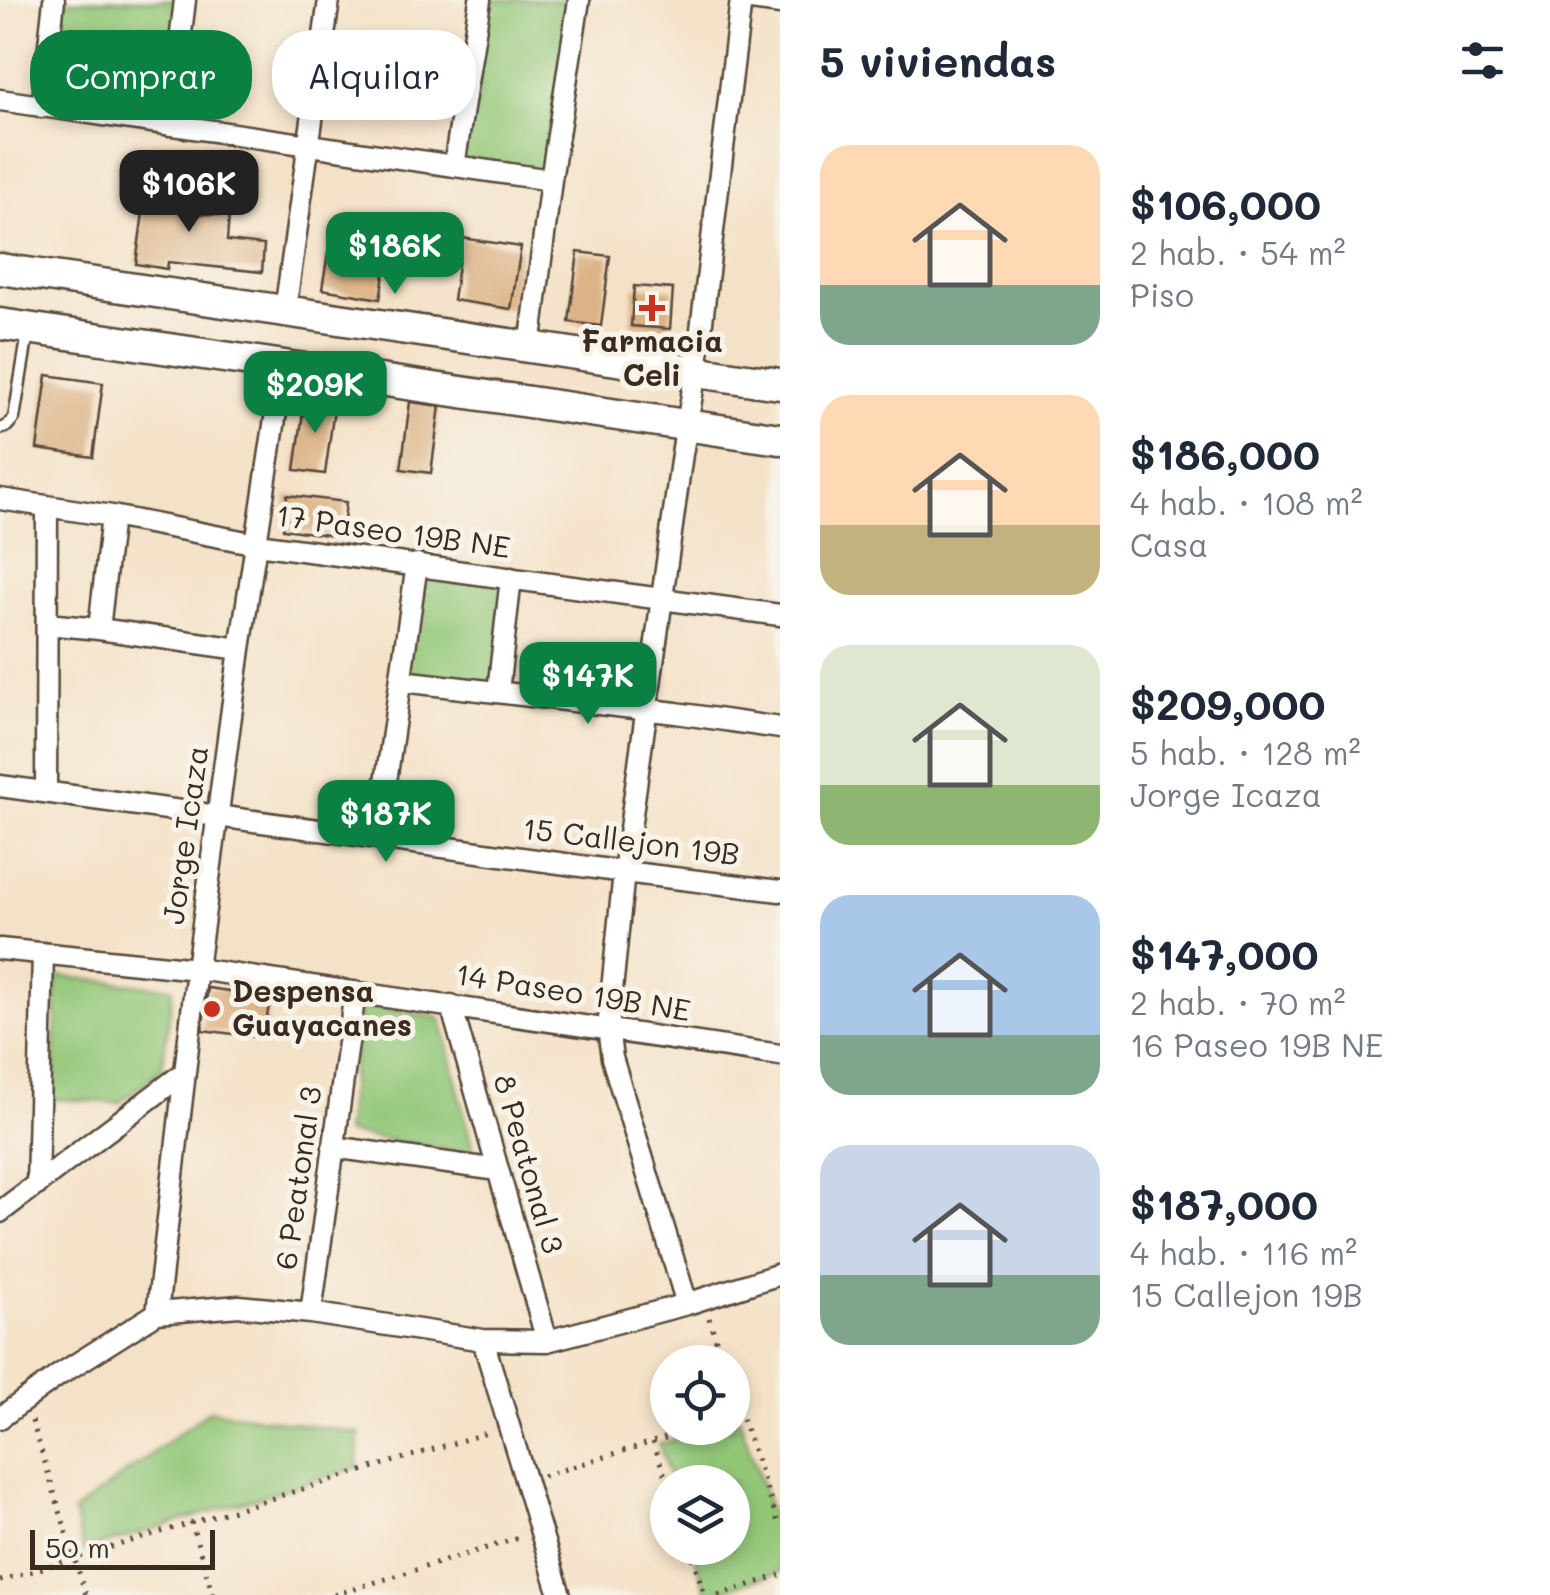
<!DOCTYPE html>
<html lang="es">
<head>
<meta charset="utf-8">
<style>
	:root { --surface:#fff; --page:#f6f6f7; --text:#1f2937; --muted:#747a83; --accent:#0b8043 }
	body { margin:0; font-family:Mali,sans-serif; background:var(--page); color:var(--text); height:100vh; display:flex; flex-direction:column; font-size:38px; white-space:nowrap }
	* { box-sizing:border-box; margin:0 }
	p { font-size:32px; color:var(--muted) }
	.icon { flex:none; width:55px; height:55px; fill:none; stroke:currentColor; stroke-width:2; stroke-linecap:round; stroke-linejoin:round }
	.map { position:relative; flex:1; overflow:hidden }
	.details { display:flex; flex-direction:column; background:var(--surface); width:770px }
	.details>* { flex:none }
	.top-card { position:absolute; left:30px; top:30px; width:600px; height:90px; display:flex; gap:20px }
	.buttons { position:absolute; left:650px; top:1345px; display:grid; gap:20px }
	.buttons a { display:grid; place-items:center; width:100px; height:100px; border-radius:50%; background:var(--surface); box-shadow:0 5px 15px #0003; font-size:50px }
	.scale { position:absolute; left:30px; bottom:25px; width:185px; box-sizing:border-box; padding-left:10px; border:5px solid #3b2a1e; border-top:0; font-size:28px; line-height:35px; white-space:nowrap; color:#3b2a1e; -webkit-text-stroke:8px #f7f3e8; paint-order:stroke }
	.price { position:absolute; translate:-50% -85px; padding:0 22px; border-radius:20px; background:var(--accent); color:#fff; font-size:32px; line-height:65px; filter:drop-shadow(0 2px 5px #0008) }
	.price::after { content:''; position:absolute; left:50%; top:60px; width:30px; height:22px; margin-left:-15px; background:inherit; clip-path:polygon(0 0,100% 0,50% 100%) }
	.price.active { background:#222; color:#fff }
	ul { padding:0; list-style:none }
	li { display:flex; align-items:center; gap:30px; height:250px; padding:0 40px }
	li span { display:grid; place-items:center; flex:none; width:280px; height:200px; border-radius:30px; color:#555 }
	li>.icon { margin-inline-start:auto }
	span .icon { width:120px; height:120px; fill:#fffc; stroke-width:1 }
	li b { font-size:42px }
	h2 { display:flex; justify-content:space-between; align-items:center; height:120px; padding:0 40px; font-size:42px }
	.chip { padding:0 35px; border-radius:40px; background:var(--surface); box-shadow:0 5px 15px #0003; font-size:35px; line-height:90px }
	.chip.active { background:var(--accent); color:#fff }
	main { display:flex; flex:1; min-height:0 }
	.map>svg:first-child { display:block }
</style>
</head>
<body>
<main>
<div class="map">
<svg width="780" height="1595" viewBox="0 0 780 1595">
	<rect width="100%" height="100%" fill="#f7f3e8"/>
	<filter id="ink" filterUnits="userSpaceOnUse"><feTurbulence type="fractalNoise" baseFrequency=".01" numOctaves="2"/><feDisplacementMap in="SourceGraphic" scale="20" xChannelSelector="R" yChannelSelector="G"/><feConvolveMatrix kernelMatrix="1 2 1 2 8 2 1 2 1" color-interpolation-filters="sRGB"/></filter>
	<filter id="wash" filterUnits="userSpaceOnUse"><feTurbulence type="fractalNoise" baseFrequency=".0048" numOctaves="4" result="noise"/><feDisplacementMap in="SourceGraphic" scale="40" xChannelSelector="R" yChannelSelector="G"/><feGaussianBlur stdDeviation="2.25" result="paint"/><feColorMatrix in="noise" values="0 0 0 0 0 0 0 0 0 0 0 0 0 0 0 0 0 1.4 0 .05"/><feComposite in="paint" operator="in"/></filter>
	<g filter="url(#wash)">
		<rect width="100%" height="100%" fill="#f4e2c8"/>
		<path fill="#93c778" stroke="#67784b" stroke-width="2.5" d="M54,0H185L170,125L42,107Z
			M480,0H579L551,180L454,166Z
			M417,564L511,578L498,691L402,681Z
			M57,976L173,988L162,1069L119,1103L53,1099Z
			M360,1005L441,1018L474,1154L345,1133Z
			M210,1410L359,1433L358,1467L83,1551L74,1512Z
			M739,1418L780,1537V1572L707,1595L692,1548H732V1482H671L659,1444L711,1428H732L733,1420Z"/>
		<g id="blocks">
			<path fill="#dbb386" d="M147,183L177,187L176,196L197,198L196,213L229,216L227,241L264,245L262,272L168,262L167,269L136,264Z
				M462,238L521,247L511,309L453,300Z
				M578,252L610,256L601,326L569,322Z
				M328,253L386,262L380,299L322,289Z
				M634,286L673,289L670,329L631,326Z
				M47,375L103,383L93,457L37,449Z
				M305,398L335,402L325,474L295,470Z
				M410,402L440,406L431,473L401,469Z
				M287,495L346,502L342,537L283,529Z
				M208,988L270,997L264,1038L202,1030Z"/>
		</g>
	</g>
	<g filter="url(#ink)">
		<use href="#blocks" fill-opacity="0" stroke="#574638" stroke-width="2.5"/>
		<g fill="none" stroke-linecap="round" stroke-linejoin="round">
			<defs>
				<path id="lane" d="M0,429L6,427L14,418L28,333"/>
				<path id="street" d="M751,0L780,4
					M0,100L551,180
					M42,107L54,0
					M170,125L185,0
					M454,166L480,0
					M285,311L329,0
					M530,347L551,180L579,0
					M0,499L112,516L257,544L780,615
					M47,624L99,629L240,649
					M99,629L112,516
					M402,681L676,713L780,728
					M498,691L511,578
					M0,786L624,872L780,891
					M46,792L47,506
					M378,838L417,564
					M0,949L197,969L780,1055
					M451,1005L547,1341
					M333,1147L498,1170
					M37,1185L43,953
					M0,1212L185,1072
					M687,1304L612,1058L608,1029L624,872L682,454L696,371L741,0
					M157,1313L197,969L240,649L283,366
					M311,1313L355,992
					M483,1340L560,1595
					M0,1418L59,1375L157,1313L239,1306L311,1313L483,1340L547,1341L687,1304L780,1274"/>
				<path id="secondary" d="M0,269L780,384
					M0,324L780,439"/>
			</defs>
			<use href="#lane" stroke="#574638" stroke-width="15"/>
			<use href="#street" stroke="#574638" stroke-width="25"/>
			<use href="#secondary" stroke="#574638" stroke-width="35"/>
			<path stroke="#574638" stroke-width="5" stroke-dasharray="2.5 8" stroke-linecap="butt" d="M709,1318L723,1362
				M732,1389L780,1528
				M32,1421L86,1595
				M653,1442L668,1484
				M543,1476L697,1428
				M191,1522L213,1595
				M689,1548L705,1595
				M0,1581L490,1432
				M334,1595L522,1537
				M718,1595L780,1575"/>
			<use href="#lane" stroke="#fff" stroke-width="10"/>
			<use href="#street" stroke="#fff" stroke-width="20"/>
			<use href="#secondary" stroke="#fff" stroke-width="30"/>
		</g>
	</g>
	<g fill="#c8321e" stroke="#f7f3e8" stroke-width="4">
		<path d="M647 293h10v10h10v10h-10v10h-10v-10h-10v-10h10z"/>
		<circle cx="212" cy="1009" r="10"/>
	</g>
	<g text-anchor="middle" stroke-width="10" stroke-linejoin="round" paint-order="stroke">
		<g font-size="30" font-weight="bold" fill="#3b2a1e" stroke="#f7f3e8">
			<text x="652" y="352">Farmacia<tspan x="652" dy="34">Celi</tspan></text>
			<text x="232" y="1002" text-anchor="start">Despensa<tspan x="232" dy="34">Guayacanes</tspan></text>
		</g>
		<g font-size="30" fill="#3b2a1e" stroke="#f7f3e8">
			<text transform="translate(393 532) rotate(8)" y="10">17 Paseo 19B NE</text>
			<text transform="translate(186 835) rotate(-82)" y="10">Jorge Icaza</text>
			<text transform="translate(631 842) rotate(7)" y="10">15 Callejon 19B</text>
			<text transform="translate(573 993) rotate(9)" y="10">14 Paseo 19B NE</text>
			<text transform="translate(528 1164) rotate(74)" y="10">8 Peatonal 3</text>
			<text transform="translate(299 1178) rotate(-82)" y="10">6 Peatonal 3</text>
		</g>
	</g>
</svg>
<div class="buttons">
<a><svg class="icon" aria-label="locate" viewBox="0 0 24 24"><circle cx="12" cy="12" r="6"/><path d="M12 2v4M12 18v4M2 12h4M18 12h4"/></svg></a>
<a><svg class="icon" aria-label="layers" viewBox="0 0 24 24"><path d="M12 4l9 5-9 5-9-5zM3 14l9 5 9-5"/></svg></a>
</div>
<div class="scale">50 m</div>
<b class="price active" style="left:189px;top:235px">$106K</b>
<b class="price" style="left:395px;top:297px">$186K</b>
<b class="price" style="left:315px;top:436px">$209K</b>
<b class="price" style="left:588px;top:727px">$147K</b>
<b class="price" style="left:386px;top:865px">$187K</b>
<div class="top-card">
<a class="chip active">Comprar</a>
<a class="chip">Alquilar</a>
</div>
</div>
<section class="details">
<h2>5 viviendas<svg class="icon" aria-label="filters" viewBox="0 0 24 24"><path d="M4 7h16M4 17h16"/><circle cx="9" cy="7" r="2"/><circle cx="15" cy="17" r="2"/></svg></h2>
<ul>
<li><span style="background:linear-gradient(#ffd9b3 70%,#7fa58c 0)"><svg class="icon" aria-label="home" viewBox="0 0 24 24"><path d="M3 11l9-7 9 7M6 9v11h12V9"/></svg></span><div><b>$106,000</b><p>2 hab. · 54 m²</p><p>Piso</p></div></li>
<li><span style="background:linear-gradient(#ffd9b3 65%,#c2b280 0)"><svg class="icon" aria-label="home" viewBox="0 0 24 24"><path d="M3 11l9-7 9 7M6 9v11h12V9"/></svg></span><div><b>$186,000</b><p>4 hab. · 108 m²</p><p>Casa</p></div></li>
<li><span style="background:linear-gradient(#dfe7d0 70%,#8fb573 0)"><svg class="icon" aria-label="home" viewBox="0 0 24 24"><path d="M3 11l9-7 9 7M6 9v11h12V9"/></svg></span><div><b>$209,000</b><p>5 hab. · 128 m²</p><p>Jorge Icaza</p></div></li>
<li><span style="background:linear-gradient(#a9c7e8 70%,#7fa58c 0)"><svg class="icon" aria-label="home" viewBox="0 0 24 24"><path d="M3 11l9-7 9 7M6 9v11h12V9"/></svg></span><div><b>$147,000</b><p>2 hab. · 70 m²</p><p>16 Paseo 19B NE</p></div></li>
<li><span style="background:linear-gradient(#c9d6e8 65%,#7fa58c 0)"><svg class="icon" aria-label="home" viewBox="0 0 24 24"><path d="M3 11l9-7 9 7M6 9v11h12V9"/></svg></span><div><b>$187,000</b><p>4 hab. · 116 m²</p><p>15 Callejon 19B</p></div></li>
</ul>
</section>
</main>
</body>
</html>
